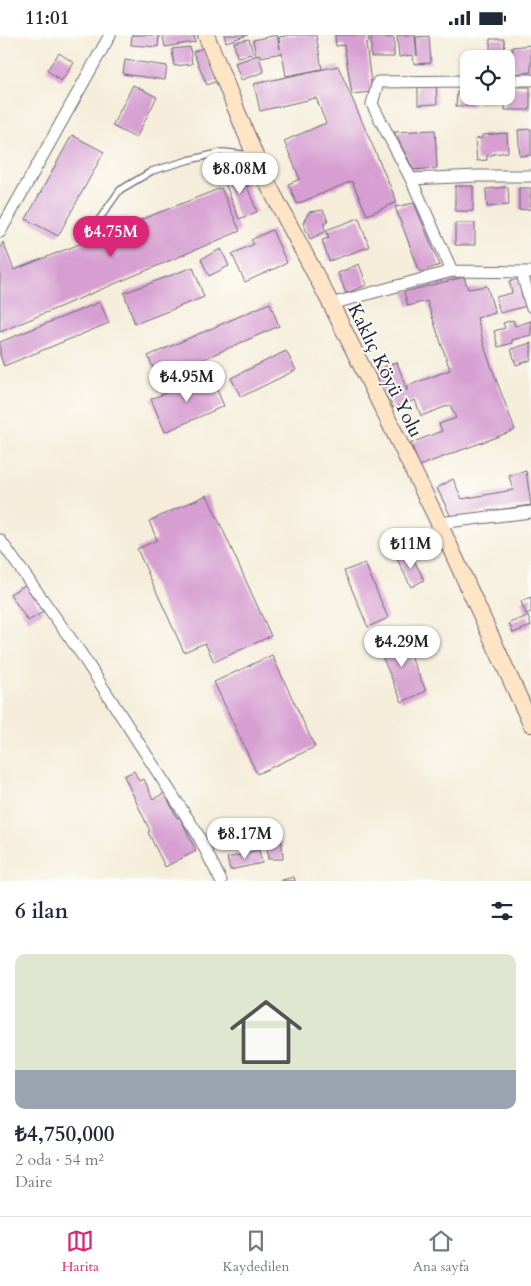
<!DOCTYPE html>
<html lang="tr">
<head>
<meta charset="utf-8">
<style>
	:root { --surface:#fff; --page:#f6f6f7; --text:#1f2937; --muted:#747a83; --line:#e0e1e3; --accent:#db2777 }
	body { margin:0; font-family:Cardo,serif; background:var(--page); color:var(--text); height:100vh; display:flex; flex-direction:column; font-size:19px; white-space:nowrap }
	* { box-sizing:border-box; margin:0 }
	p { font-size:16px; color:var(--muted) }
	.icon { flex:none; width:28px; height:28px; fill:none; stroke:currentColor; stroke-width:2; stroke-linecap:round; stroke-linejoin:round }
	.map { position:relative; height:846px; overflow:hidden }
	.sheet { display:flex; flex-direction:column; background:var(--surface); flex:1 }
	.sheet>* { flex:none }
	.fabs { position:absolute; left:460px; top:15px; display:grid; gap:10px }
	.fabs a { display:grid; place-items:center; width:55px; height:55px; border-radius:10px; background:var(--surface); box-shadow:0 1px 4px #0004; font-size:25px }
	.price { position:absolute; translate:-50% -42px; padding:0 11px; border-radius:18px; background:#fff; color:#222; font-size:16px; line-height:32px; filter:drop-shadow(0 1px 2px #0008) }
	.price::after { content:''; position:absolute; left:50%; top:30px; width:15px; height:11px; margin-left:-8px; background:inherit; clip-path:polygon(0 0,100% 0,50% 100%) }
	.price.on { background:var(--accent); color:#fff }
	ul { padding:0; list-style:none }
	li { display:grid; align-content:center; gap:10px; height:265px; padding:0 15px }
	li span { display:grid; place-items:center; height:155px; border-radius:10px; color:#555 }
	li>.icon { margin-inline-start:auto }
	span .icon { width:90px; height:90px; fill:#fffc; stroke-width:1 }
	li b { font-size:21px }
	h2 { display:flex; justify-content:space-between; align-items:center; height:60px; padding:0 15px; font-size:21px }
	.status { display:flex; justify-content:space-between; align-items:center; height:35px; padding:0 25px; background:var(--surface); direction:ltr }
	.status svg { height:14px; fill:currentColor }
	.menu { display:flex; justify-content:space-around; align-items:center; height:70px; border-top:1px solid var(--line); background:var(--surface); font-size:14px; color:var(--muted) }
	.menu a { display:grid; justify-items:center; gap:2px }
	.menu .on { color:var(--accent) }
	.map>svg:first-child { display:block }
</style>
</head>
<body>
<div class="status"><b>11:01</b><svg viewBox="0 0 49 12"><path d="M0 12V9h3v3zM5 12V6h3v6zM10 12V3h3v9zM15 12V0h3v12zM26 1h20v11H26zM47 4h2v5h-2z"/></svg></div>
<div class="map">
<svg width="531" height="846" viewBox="0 0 531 846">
	<rect width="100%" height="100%" fill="#fdfcf7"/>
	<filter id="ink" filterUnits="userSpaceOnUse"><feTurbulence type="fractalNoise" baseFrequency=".02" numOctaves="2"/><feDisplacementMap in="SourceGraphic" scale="10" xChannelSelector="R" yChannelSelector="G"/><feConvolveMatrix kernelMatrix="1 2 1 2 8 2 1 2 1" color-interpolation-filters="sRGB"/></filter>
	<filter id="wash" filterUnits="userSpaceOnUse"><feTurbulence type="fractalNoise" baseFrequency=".0096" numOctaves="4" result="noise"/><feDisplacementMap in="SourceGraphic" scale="20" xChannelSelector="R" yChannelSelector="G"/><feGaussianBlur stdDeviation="1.12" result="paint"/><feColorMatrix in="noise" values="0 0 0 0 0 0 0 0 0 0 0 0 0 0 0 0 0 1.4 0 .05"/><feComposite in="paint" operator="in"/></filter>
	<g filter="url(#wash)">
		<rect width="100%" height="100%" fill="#f5edda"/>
		<g id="blocks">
			<path fill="#d69ed1" d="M132,0H159L158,12L131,10Z
				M194,0L195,7L165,12L163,1Z
				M224,0H248L226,7Z
				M277,0L280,14L279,2L291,0H316L322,34L286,41L282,18L261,22L260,19L256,20L253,5Z
				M335,0H368L369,7L366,8L372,57L352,59L344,10L336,11Z
				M397,0H415L417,21L416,2L429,1L431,28L414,29L413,20L399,22Z
				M371,2L394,3V22H371Z
				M249,4L253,19L237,22L234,7Z
				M490,4H504L505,18H490Z
				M531,10V37L515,39L512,12Z
				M190,12L192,29L174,31L172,14Z
				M203,13L217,46L207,50L193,17Z
				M59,18L74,28L61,46L47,35Z
				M258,20L264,37L241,45L235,28Z
				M492,21V24H472V22Z
				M125,25L167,31L165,45L123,39Z
				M338,31L397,167L367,180L352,146L297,169L288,149L300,144L284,106L326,88L316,63L260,76L254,49Z
				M436,49L437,69L418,70V50Z
				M133,50L157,62L136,103L112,91Z
				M506,52H530V75H505Z
				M457,57H469V61H473V71H456Z
				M478,61H495V67L478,68Z
				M531,94V120L520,121L518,95Z
				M435,95L437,133L414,135L394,97Z
				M507,98L508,117L493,119V120L487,121V125L477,126L475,104L482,103V100Z
				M72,100L104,117L58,201L26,184Z
				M241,136L257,177L239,184L223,143Z
				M455,151H473V176H455Z
				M508,152L509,170L487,172L486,154Z
				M221,153L240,196L0,297V213L3,207L14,235Z
				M519,153H531V174L519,175Z
				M414,168L440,230L420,237L395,172Z
				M323,175L328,185L324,190L325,197L310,204L303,188L309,177Z
				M359,183L369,212L329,226L322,205L329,203L326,195Z
				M455,188H475V210H455Z
				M272,195L287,228L245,247L232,219L254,209L251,205Z
				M221,214L229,231L209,241L201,224Z
				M359,229L367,250L346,258L338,238Z
				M193,232L204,262L135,289L124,258Z
				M464,242L468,254L487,251L495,278L477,283L486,317L515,395L419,431L411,408L442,396L439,389L456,383L450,370L421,381L415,365L393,373L389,362L385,363L375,335L397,327L407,356V351L450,335L427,266L408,271L404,257Z
				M520,244L527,271L500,278L496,262L512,258L509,246Z
				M100,267L109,288L4,331L0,320V307Z
				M270,268L279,291L158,344L148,321Z
				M513,285L515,291L531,286V300L512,305V308L498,312L494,296L505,293L503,288Z
				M531,308V325L516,330L511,314Z
				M286,316L296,335L241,362L231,343Z
				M210,339L224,371L165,397L151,364Z
				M526,436L531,470L451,482L437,453L453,444L462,464L513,455L509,441Z
				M207,460L271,601L214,627L205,608L184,617L137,514L157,505L149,486Z
				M410,517L424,545L411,552L397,524Z
				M365,528L388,583L368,592L344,536Z
				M25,550L43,577L28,586L10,559Z
				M531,562V577L526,579L521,566Z
				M528,581L531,591L513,598L509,588Z
				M401,600L426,656L402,667L377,610Z
				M272,620L315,712L257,739L214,647Z
				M134,736L139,746L144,744L153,764L165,758L177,783L180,782L196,816L165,832L148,797L150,796L124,741Z
				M282,807L283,824H268L267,808Z
				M259,815L262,828L230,835L227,823Z
				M294,842L295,846H282V845Z"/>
		</g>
	</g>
	<g filter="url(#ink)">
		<use href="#blocks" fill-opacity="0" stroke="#6c6973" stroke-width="1"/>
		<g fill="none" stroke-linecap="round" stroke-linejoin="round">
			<defs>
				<path id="lane" d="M98,186L120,155L152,136L189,125L223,117L252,120"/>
				<path id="street" d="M506,45H531
					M411,144L477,141H531
					M0,197L110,0
					M452,236L411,144L372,69L378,47L469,46
					M522,238L531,271
					M331,269L452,236L531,237
					M439,488L531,477
					M0,505L80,617L197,798L221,846"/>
				<path id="secondary" d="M206,0L262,138L331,269L439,488L531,689"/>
			</defs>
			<use href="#lane" stroke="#6c6973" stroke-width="8"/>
			<use href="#street" stroke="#6c6973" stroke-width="13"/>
			<use href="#secondary" stroke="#6c6973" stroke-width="18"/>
			<use href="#lane" stroke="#fff" stroke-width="5.5"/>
			<use href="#street" stroke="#fff" stroke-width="11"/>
			<use href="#secondary" stroke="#ffe4c6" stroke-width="16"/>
		</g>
	</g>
	<g text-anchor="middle" stroke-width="4" stroke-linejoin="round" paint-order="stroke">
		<g font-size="19" fill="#22223b" stroke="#fdfcf7">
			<text transform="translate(386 335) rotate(64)" y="7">Kaklıç Köyü Yolu</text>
		</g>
	</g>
</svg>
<div class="fabs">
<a><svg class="icon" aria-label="locate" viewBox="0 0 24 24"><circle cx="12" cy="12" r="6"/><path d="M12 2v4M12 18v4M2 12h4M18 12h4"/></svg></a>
</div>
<b class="price" style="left:240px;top:160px">₺8.08M</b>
<b class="price on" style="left:111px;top:223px">₺4.75M</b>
<b class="price" style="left:187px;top:368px">₺4.95M</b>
<b class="price" style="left:411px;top:535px">₺11M</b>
<b class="price" style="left:402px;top:633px">₺4.29M</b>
<b class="price" style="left:245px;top:825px">₺8.17M</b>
</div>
<section class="sheet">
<h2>6 ilan<svg class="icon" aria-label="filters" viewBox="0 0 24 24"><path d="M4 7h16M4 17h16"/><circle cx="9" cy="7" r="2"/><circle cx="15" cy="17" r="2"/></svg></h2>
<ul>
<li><span style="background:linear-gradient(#dfe7d0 75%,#9aa5b1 0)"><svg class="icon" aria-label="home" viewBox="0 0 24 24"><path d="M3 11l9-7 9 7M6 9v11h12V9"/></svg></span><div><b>₺4,750,000</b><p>2 oda · 54 m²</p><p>Daire</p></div></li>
</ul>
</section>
<nav class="menu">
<a class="on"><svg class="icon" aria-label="map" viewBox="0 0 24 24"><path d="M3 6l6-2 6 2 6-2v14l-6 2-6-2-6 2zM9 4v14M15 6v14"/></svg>Harita</a>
<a><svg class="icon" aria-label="saved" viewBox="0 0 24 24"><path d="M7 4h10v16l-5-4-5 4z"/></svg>Kaydedilen</a>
<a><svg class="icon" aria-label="home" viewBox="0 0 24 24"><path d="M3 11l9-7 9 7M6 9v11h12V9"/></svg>Ana sayfa</a>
</nav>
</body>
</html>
